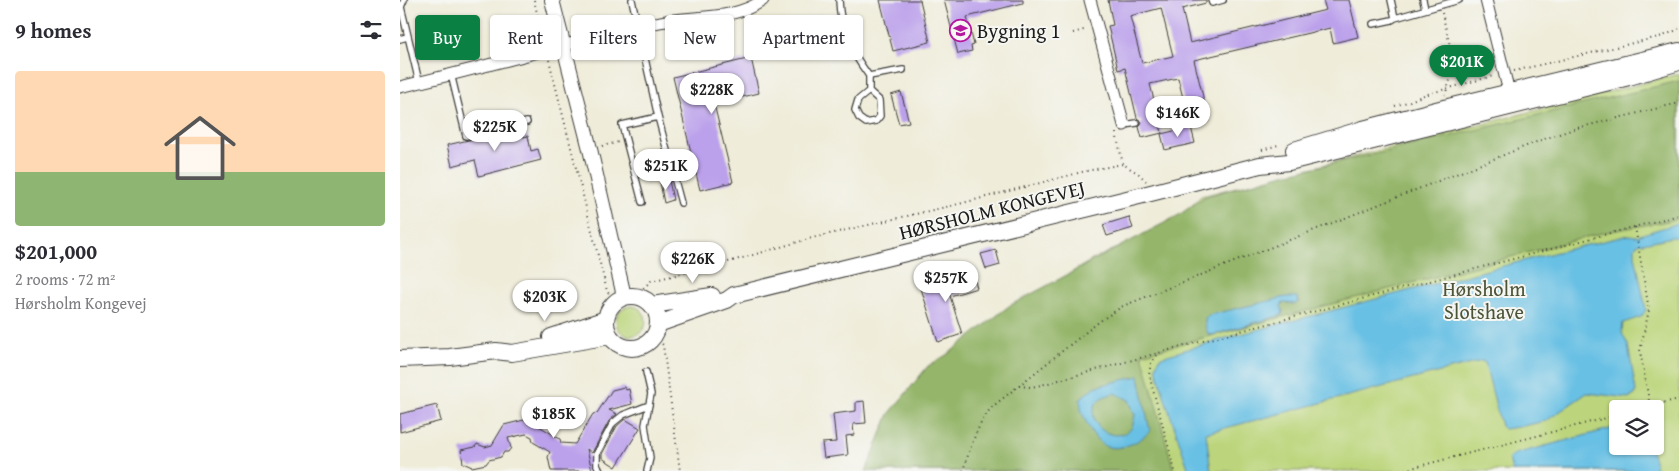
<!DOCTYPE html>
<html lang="en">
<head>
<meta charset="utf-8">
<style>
	:root { --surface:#fff; --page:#f2f2f3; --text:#2b2b33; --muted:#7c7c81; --accent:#0b8043 }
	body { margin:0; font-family:"Gentium Book Plus",serif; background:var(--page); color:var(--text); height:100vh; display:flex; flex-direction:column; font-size:19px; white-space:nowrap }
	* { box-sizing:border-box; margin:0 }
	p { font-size:16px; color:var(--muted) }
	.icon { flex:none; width:28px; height:28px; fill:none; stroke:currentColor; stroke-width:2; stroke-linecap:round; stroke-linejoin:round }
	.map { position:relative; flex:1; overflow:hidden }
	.details { display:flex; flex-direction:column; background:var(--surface); width:400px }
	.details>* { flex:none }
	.hud { position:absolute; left:15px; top:15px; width:475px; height:45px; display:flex; gap:10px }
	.tools { position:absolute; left:1209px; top:400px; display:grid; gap:10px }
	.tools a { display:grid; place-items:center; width:55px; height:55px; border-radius:5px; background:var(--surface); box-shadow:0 1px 4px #0004; font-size:25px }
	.price { position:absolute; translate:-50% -42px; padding:0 11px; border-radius:18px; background:#fff; color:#222; font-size:16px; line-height:32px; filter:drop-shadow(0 1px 2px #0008) }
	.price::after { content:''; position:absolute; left:50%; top:30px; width:15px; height:11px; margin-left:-8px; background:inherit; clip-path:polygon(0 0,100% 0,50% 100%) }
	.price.current { background:var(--accent); color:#fff }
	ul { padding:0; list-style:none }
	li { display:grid; align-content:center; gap:10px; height:265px; padding:0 15px }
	li span { display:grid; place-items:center; height:155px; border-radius:5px; color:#555 }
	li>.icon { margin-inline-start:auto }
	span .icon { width:90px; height:90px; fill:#fffc; stroke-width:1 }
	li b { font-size:21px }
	h2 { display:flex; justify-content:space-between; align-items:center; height:60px; padding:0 15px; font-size:21px }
	.pill { padding:0 18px; border-radius:5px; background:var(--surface); box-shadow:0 1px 4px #0004; font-size:18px; line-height:45px }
	.pill.current { background:var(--accent); color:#fff }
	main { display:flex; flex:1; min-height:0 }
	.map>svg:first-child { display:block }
</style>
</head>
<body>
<main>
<section class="details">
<h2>9 homes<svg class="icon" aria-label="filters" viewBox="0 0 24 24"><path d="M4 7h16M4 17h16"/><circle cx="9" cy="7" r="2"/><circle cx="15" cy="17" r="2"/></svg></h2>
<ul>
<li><span style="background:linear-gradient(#ffd9b3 65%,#8fb573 0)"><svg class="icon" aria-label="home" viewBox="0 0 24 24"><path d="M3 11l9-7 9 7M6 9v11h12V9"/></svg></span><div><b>$201,000</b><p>2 rooms · 72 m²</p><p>Hørsholm Kongevej</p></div></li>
</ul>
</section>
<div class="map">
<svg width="1279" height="471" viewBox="0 0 1279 471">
	<rect width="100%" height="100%" fill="#f6f6f2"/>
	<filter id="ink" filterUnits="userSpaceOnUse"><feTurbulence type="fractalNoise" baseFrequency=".02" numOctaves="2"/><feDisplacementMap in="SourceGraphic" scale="10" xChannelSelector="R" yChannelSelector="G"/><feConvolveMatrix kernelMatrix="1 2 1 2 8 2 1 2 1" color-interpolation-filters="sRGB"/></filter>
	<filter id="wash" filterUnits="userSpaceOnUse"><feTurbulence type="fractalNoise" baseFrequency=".0096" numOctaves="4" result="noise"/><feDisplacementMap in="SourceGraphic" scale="20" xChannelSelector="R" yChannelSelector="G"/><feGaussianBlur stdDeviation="1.12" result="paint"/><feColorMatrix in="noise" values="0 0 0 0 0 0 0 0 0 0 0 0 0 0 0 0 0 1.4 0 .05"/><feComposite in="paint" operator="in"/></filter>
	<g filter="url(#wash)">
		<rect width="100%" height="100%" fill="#efecd9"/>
		<path fill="#bcd57b" stroke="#6c784c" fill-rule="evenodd" d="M1279,74V471H470L613,308L692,260L781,217L801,196ZM1218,409H1255V446H1218Z
			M216 321a15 15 0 1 1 30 0a15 15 0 1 1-30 0Z"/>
		<path fill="#95b66b" stroke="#586944" d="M1279,81V219L1206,232L742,354L774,471H466L489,414L528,366L548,354L609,306L779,215L804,197L880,175L980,153Z"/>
		<path fill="#67c0e4" stroke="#426e80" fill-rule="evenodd" d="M1279,223V241L1277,238L1273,237L1238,244L1235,247V255L1246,310L1241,317L1223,323L1222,333L1228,345L1236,391L1235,395L1228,398L1187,393L1146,421L1119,427L1104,429L1101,426L1085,363L1082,361L806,433L811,471H789L766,402L756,368L757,363L761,357L826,338L1157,252L1229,235L1236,236Z
			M886,297H897L899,302L895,304L883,303L881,306L883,311L882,315L813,335L808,334L805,325V318L809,315Z
			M739,376L750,431C741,442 714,455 701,443C695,439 691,431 687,424C683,415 679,408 681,398L694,387ZM715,393L729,400L735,415L732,428C713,447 683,423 697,402C700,397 709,395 715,393Z
			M1217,427L1218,446H1250L1257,471H1112L1109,458L1115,454Z"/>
		<g id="blocks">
			<path fill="#bba0eb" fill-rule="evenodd" d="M480,0H520L530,42L493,51Z
				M544,0H623V3L567,17L574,45L571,46L572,51L558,54Z
				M708,0H806V3L782,9L790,43L926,10L923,0H949L958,37L933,43L930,28L794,60L809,121L790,126L778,78L750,84L762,133L742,138L739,127L742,122L737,118L725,68L718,70L708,26L713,25ZM761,8L773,56L742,63L730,16Z
				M351,58L359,93L314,104L333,182L300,190L273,77Z
				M501,92L509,122L499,124L491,95Z
				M791,127L795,143L765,150L761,134Z
				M121,128L123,137L128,136L131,151L138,149L141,160L79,176L75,160L52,166L47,145Z
				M269,180L273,200L264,203L260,182Z
				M729,217L733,228L707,236L703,225Z
				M596,250L600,265L586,269L581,254Z
				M572,271L577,288L550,296L562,334L538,342L519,282L540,277L541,280Z
				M224,387L226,390L229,389L232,404L209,410L217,414L209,421L192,453L187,449L192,471H151L148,457L150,452L133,442L132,437L126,434L108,438L111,448L108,452H104L101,457L89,460L86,464L72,467L63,463L61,450L75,447L77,444L85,447L92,445L104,425L128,419L160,439L161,443L175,444L193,414L197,413L212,390Z
				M464,401L466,423L453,424L454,435L446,436L448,455L424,458L422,443L436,442L433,414L456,411V402Z
				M37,405L41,421L0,432V414Z
				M225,419L240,428L216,467L202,458V454L217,426Z"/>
		</g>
	</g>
	<g filter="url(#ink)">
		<use href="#blocks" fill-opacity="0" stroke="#3c3b38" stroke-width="1"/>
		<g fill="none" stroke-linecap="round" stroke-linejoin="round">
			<defs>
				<path id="service" d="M4,0L1,7L19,82
					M232,0L258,117L281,203
					M439,0C440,31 451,51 469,76L503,70
					M811,0L812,3L823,0
					M991,0L995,18L1059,0
					M1023,0L1025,9
					M973,24L992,20L995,18
					M0,39L7,37
					M51,74L66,136L127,122
					M469,76V91L458,100L455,110L459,118L466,123L476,121L480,116L479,100L469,91
					M724,125L737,123
					M242,202L222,125L258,117
					M246,372L251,394L245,425L250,458L247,471
					M200,471L197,465V453L213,423L223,415L249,405"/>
				<path id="minor" d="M690,0L724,125
					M1086,0L1109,92L1113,96
					M0,87C87,67 173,41 260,22C294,15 334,21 363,0"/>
				<path id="tertiary" d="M152,0L190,149L224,296"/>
				<path id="secondary" d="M894,150L963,129L1040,109L1279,51
					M206 322a26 26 0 1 1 52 0a26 26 0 1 1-52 0Z
					M252,305L312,296
					M258,324L327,300L334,295L739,196L860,165L889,162L1229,77L1279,62
					M151,337L206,319
					M0,359L50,357L96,351L112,353L210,336"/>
			</defs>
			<use href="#service" stroke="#3c3b38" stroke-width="8"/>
			<use href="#minor" stroke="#3c3b38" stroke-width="13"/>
			<use href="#tertiary" stroke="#3c3b38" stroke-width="16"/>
			<use href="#secondary" stroke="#3c3b38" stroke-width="18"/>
			<path stroke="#3c3b38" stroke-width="2" stroke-dasharray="1 4" stroke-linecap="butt" d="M134,0L143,39
				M1042,13L1055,66L1045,95
				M673,33L687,29
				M149,60L207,291L211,297
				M1114,71L1263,36L1279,29
				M995,106L1010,101L1024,95L1093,76
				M716,133L723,164
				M202,146L219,142
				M862,150L881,144
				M1235,227L1249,310L1240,351L1250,406
				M236,295L251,281L325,263L412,238L563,203L686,171L723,164L739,174L746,181
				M255,337L263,345L280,471
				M757,355L751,363L749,375L775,471
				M619,386L631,387L641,385L773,349L1279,215
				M1240,409L1279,399
				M563,471C570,449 577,424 592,407L700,321L723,306L1144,139L1177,128L1279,103
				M1000,471L1218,415"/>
			<use href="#service" stroke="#fff" stroke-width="5.5"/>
			<use href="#minor" stroke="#fff" stroke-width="11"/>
			<use href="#tertiary" stroke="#fff" stroke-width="14"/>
			<use href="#secondary" stroke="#fff" stroke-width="16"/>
		</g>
	</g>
	<defs>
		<symbol id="university-ring" viewBox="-11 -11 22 22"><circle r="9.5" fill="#f6f6f2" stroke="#b5179e" stroke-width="1.5"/><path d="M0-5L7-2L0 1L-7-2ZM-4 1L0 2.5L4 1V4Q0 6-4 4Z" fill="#b5179e"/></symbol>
	</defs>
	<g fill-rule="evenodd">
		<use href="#university-ring" x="548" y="18" width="25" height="25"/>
	</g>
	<g text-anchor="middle" stroke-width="4" stroke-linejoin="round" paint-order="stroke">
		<g font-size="20" fill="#1c1c1c" stroke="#f6f6f2" text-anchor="start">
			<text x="577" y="38">Bygning 1</text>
		</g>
		<g font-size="20" fill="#1c1c1c" stroke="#f6f6f2">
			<text transform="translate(592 210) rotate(-14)" y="7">HØRSHOLM KONGEVEJ</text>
		</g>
		<g font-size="20" fill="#4c5438" stroke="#f6f6f2">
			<text x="1084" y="296">Hørsholm<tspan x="1084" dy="23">Slotshave</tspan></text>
		</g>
	</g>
</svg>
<div class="tools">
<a><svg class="icon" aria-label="layers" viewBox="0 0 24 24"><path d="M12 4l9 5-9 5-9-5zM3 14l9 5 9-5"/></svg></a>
</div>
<b class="price current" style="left:1062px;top:87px">$201K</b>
<b class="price" style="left:312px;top:115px">$228K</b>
<b class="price" style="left:778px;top:138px">$146K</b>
<b class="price" style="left:95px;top:152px">$225K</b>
<b class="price" style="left:266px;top:191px">$251K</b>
<b class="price" style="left:293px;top:284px">$226K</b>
<b class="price" style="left:546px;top:303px">$257K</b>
<b class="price" style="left:145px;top:322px">$203K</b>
<b class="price" style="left:154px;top:439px">$185K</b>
<div class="hud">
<a class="pill current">Buy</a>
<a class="pill">Rent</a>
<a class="pill">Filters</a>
<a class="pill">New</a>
<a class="pill">Apartment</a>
</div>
</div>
</main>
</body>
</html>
